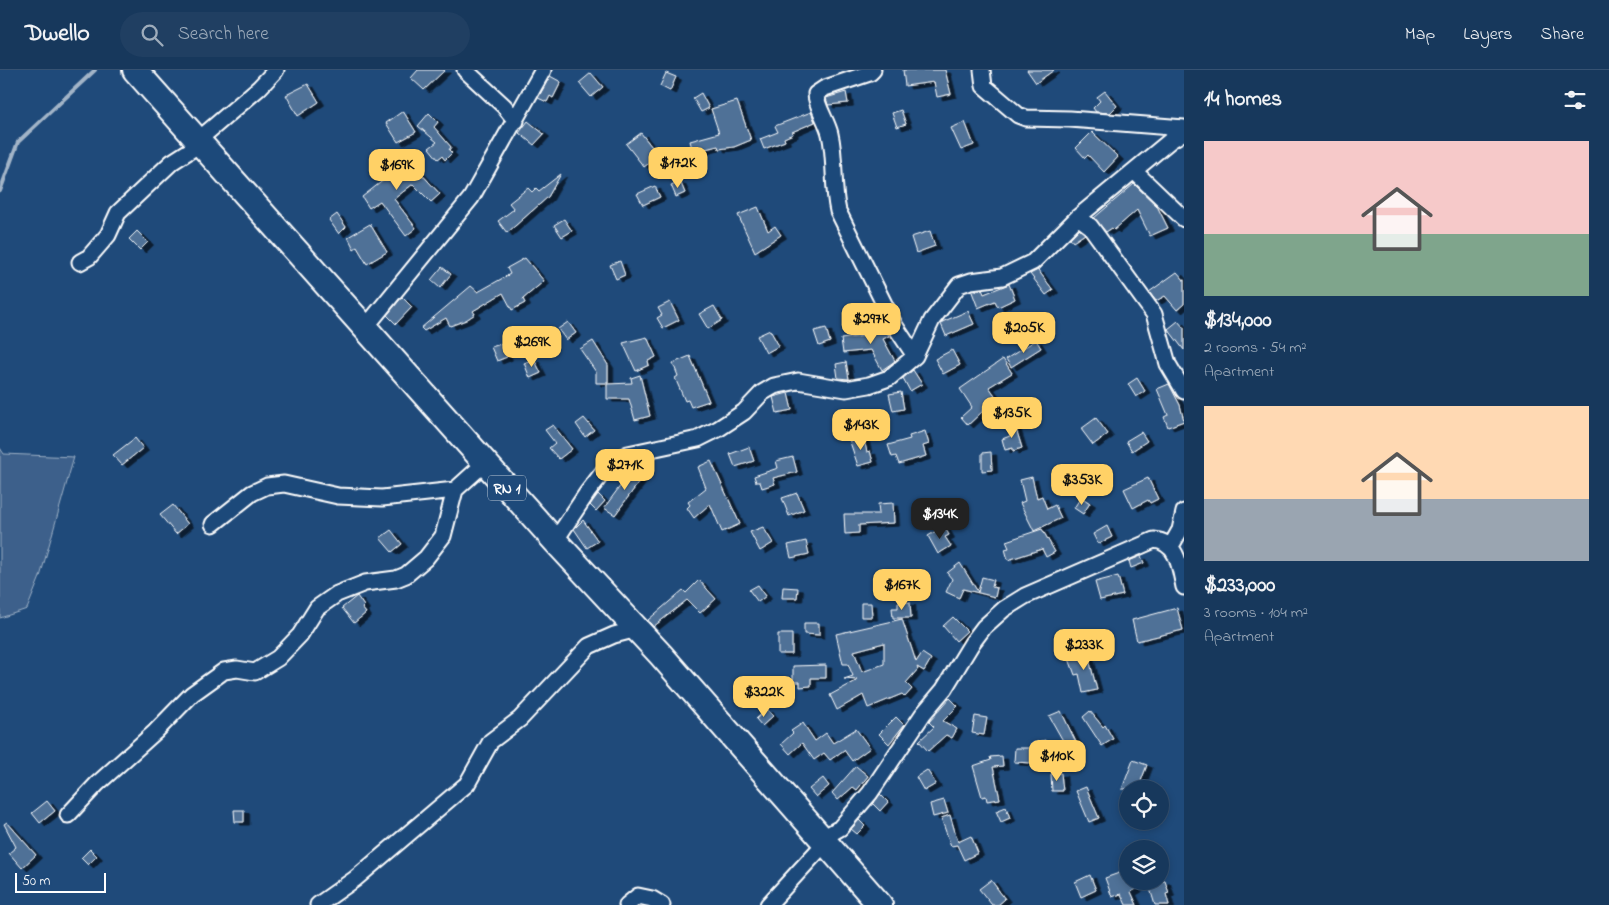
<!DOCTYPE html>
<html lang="en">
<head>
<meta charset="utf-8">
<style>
	:root { --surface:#17385c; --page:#203f62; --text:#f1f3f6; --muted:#9eacbb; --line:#365272; --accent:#ffd166 }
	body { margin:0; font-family:"Indie Flower",sans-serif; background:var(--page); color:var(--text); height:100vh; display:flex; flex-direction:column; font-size:19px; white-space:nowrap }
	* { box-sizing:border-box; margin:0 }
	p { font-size:16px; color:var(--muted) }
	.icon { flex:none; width:28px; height:28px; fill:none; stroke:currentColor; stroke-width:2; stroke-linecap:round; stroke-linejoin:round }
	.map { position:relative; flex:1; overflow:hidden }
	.side { display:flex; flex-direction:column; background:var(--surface); width:425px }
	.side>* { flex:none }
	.controls { position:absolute; left:1119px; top:710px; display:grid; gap:10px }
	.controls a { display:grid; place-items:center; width:50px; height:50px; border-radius:50%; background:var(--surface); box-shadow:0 2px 8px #0003,0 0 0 1px var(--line); font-size:25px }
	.scale { position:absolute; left:15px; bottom:12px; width:91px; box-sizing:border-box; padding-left:5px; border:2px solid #fff; border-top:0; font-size:14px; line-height:18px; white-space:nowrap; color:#fff; -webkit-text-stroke:4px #1f4a7a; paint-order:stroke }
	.price { position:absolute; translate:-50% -42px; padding:0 11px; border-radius:10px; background:var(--accent); color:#111; font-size:16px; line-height:32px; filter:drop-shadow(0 1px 2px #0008) }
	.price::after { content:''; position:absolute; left:50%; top:30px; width:15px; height:11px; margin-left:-8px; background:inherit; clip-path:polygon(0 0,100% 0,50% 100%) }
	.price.on { background:#222; color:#fff }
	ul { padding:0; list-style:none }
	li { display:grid; align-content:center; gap:10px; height:265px; padding:0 20px }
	li span { display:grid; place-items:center; height:155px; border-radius:0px; color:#555 }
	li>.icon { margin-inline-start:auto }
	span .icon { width:90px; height:90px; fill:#fffc; stroke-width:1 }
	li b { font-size:21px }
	h2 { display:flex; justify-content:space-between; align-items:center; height:60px; padding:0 20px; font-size:21px }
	header { display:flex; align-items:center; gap:30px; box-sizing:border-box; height:70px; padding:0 25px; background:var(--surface); border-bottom:1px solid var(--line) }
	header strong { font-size:24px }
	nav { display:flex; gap:28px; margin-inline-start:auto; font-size:18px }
	.search { width:350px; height:45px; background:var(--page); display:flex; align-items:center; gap:12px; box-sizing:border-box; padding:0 18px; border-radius:28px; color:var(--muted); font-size:19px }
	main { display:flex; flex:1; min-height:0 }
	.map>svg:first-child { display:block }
</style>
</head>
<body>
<header>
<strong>Dwello</strong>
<div class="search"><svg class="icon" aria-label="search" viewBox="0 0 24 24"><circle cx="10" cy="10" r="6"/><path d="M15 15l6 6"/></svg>Search here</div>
<nav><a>Map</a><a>Layers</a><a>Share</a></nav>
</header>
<main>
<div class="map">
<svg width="1184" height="835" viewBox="0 0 1184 835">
	<defs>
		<filter id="shadow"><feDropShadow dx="5.5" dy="3" stdDeviation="0" flood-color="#0009"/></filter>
	</defs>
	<rect width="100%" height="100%" fill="#1f4a7a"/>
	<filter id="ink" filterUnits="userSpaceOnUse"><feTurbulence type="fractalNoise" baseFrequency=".02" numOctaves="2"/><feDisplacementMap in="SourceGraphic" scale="10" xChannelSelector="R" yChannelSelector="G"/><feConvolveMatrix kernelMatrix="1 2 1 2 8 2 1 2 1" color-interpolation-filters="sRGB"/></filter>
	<g filter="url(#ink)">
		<path fill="#3c618b" stroke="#9eb0c5" d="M0,378L4,384L74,387L40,507L27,539L0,548Z"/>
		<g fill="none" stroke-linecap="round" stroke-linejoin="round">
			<path stroke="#a3b5c8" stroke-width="4" d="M0,121L18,72L95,0"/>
		</g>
		<path fill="#507197" stroke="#fff" fill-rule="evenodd" filter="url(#shadow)" d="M418,0H445L424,20L411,8Z
			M903,0H945L951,24L937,27L934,12L905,16Z
			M1027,0H1054L1036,13Z
			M591,3L603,17L591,27L579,13Z
			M666,3L676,7L670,21L660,16Z
			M550,6L561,12L553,28L550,26L547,32L538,28Z
			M308,14L319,32L298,46L286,25Z
			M1105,21L1117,36L1110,43L1096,42L1093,38L1100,31L1097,27Z
			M846,22L848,33L828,35L826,28Z
			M701,23L709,38L701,42L693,28Z
			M737,31L751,70L734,77L719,79L718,76L693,82L690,71L719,63L711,39Z
			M901,40L906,54L897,57L892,43Z
			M403,41L416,62L398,72L386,53Z
			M811,42L815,52L792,62L793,64L784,68L785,71L764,79L760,69L778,62L775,56Z
			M429,43L438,52L434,57L451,77L449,80L452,83L445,90L442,86L438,89L429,78L437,72L418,56Z
			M528,51L544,64L534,75L519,63Z
			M965,52L974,75L961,80L951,58Z
			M1092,62L1118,87L1104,102L1088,85L1085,88L1076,78Z
			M641,63L659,86L644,97L626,74Z
			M381,79L402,110L417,99L440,124L431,132L413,114L394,129L416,158L406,166L380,131L369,138L362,127L385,109L371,85Z
			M561,104L548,127L507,163L498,151L514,139L509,133L528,118L532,122L536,118L539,121Z
			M680,111L685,123L676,127L671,115Z
			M1134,114L1157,136L1168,158L1150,166L1137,140L1114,160L1112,158L1106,162L1094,148Z
			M655,116L660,127L643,135L637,124Z
			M758,137L768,161L775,156L781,165L755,182L738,145Z
			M337,144L346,157L339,164L329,150Z
			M564,149L572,161L562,167L554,155Z
			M370,154L387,182L367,194L357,177L354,179L348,167Z
			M1079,159L1085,164L1073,172L1070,168Z
			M137,161L148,172L140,180L129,169Z
			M930,161L935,176L916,183L911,167Z
			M525,188L544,211L523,229L525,233L512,240L503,223L473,241L475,244L466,250L450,256L446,248L424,261L421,258L471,216L478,222L510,204L507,198Z
			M620,191L625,205L616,209L610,195Z
			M442,197L451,204L440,218L431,210Z
			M1038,200L1053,220L1046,225L1030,204Z
			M1177,202L1184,210V234L1177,240L1165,226L1156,231L1149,222Z
			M1009,214L1015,229L998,237L995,231L978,238L972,222L982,219L984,224Z
			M402,227L412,237L396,254L387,245Z
			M670,232L679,250L663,258L657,248L662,245L658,238Z
			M714,236L722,250L708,259L699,244Z
			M968,241L974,254L946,266L941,254L942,252Z
			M881,251L889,266L883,269L895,291L882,300L871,280L843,283L841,269L871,265L867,258Z
			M1178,251L1184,258V280L1168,259Z
			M568,252L576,263L566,270L558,259Z
			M826,258L830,272L819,276L814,261Z
			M770,260L779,276L766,283L757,266Z
			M647,267L656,287L648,291L649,295L636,301L623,273Z
			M1036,270L1041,278L1011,297L1006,289Z
			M593,271L608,295V313H596V302L580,279Z
			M501,274L507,287L497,291L491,277Z
			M952,280L960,295L943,304L935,289Z
			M690,286L709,331L691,337L688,330L685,331L675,308L678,306L673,293Z
			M534,289L541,303L530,308L524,293Z
			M1003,289L1012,303L989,317L997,328L968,355L961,347L972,337L960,319Z
			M846,292L849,309L838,308L836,294Z
			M913,300L922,314L910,321L903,308Z
			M640,305L650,346L635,350L629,329H607V314L632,313L631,308Z
			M1137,308L1145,321L1136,327L1128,314Z
			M1169,314L1180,335L1184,351L1168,357L1164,347L1168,345L1157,319Z
			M901,322L904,339L893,341L889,324Z
			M788,323L792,340L777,343L773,327Z
			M584,348L594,360L585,367L576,354Z
			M1096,348L1108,364L1093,375L1081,359Z
			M1014,352L1022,378L1013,381V378L1005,380L1002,369L1010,366L1007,354Z
			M553,355L572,379L559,389L549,378L555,373L545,360Z
			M925,361L929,374L923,376L926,386L899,394L896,386L892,387L888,375L910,369L909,366Z
			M1141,362L1147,371L1132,381L1126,371Z
			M863,366L867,382L870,381L873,392L858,396L849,369Z
			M135,368L143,378L122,395L113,385Z
			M749,377L754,391L735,397L730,384Z
			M991,382L992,400L982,401V383Z
			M793,387L797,402L773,408L775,414L762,418L760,412H756L754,406L778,398L776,391Z
			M711,391L740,454L722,462L710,434L694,448L687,438L690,435L688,432L706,418L698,397Z
			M635,396L645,404L615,445L604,438Z
			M1032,407L1037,428L1042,426L1047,439L1055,435L1061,448L1034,461L1020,433L1025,431L1020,410Z
			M1148,408L1158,429L1150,433L1148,430L1133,438L1124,419Z
			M797,423L804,440L789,446L782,428Z
			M598,424L605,431L596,441L590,435Z
			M1081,427L1090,433L1083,444L1074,438Z
			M893,433L894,453L859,455V463L845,464L844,444H879L878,434Z
			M173,435L188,454L176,464L160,445Z
			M583,450L598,471L587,478L574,459Z
			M944,456L949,465L945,467L951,476L938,484L928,466Z
			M1107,456L1112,467L1098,474L1093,464Z
			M763,457L773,473L760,481L750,462Z
			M1042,459L1055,482L1046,487L1042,479L1008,490L1005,479L1009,478L1006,471Z
			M391,460L402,474L392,482L380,468Z
			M806,471L809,484L791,488L788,475Z
			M1141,486L1144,493L1131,498L1129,491Z
			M960,493L978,522L982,507L994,510L992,517L997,518L995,527L963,519L959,528L946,522L952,509L947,503Z
			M1118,506L1123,525L1100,530L1095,512Z
			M699,510L716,529L700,543L687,530L653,557L648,550L683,520L686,523Z
			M758,515L766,526L758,532L749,520Z
			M783,517L798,518L797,528H782Z
			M357,526L364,536L362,538L366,543L354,553L342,538Z
			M910,532L911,548H893L892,538H898V533Z
			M861,533H871L872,547H861Z
			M1177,538L1183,560L1137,571L1132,550Z
			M953,547L967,561L956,571L943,556Z
			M902,549L916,592L922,583L931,589L924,601L917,597L918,599L906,613L912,619L905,627L902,624L868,638L863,625L837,640L830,625L858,610L844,609L853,606L848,594H843L836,564ZM884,573V594L862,602L854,581Z
			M804,553H819V565L804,564Z
			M778,564H792V584H778Z
			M1087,581L1097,620L1083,623L1079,604L1075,605L1068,586Z
			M826,595V608H811V616L800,617V612H793V596Z
			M950,628L958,636L943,651L957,659L952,668L946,665L928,681L919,671L934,657L929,652Z
			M767,639L773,646L762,656L756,649Z
			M1061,641L1076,672L1066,676L1049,646Z
			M1090,641L1103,657L1105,655L1113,669L1102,676L1083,647Z
			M975,646L987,648L984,665L972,663Z
			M896,647L904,655L889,674L879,664Z
			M803,653L815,671L826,663L833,673L856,659L870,678L852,691L844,680L830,690L824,683L814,690L802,673L790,684L781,674L793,663L791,661Z
			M1045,670L1052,690L1033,696L1032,693L1014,692L1015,678H1032L1030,674Z
			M1002,686L1003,696L993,697L1000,729L987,731L986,726L982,727L973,696L991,690L990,687Z
			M1133,690L1147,695L1138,719H1122Z
			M856,696L868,706L857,720L853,717L838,730L832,723Z
			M927,700L936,714L924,721L916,707Z
			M1061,703L1063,721H1052L1051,704Z
			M823,708L829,716L816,727L809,719Z
			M1086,717L1099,748L1089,752L1076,721Z
			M880,724L888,732L880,741L873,734Z
			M944,730L948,743L933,747L930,734Z
			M47,731L55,741L40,753L32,743Z
			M1006,737L1010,748L1001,752L996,741Z
			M234,740H244V752H235Z
			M950,745L958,772L971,766L978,783L964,790L957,775L951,776L941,748Z
			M859,750L865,756L857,764L851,759Z
			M7,752L36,785L22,798L9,783L16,777L4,754Z
			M90,779L97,786L88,795L81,788Z
			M1122,802L1126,811H1165L1169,823L1166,824L1169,835H1155L1148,812L1131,822L1137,835H1126L1121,824L1112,827L1105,808Z
			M1090,805L1096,820L1081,827L1075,812Z
			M991,810L1005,829L998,835H992L979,819Z"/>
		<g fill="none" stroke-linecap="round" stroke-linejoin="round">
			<defs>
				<path id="minor" d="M465,0L504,36L516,51
					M982,0L984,16L1018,45L1026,48L1070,49L1184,58
					M197,71L259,18L276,0
					M1134,101L1184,149
					M1078,147L1090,156L1154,244L1168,294L1184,321
					M80,192L89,187L108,165L118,143L172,92L200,74
					M365,258L471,128L543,0
					M915,286L932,250L959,215L971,211L1002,207L1033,192L1078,147L1171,70L1184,62
					M213,454L252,423L267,416L284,414L338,426L382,428L455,420L485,393
					M555,471L587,423L610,393L628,384L698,369L718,359L744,342L762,323L774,316L798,311L846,319L869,315L889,308L915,286L895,256L838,141C832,116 836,89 830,64C827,51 816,36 816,24L825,18L870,3L873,0
					M1171,476L1180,460L1184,442
					M68,745L97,714L155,662L192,624L224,601L237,599L255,602L278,588L300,565L317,538L337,524L365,513L396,509L406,505L426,488L443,466L455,420
					M821,769L840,758L870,723L923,644L944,619L972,573L984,557L1004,539L1025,526L1154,470C1178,472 1180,498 1184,517
					M318,835L355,809L467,714L491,671L520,649L589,576L614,565L637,559
					M627,835L638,826L652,829L662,835
					M768,835L825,773"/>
				<path id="primary" d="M135,0L555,471L661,585L880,835"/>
			</defs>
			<use href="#minor" stroke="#fff" stroke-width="19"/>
			<use href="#primary" stroke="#fff" stroke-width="28"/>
			<use href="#minor" stroke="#1f4a7a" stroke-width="15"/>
			<use href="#primary" stroke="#1f4a7a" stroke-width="24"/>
		</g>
	</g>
	<g text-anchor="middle" stroke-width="4.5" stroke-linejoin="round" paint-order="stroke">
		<rect fill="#1f4a7a" stroke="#bcc9d7" stroke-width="1" x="488" y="405.5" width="38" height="25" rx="4"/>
		<g font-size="15" font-weight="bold" fill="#fff">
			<text x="507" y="423">RN 1</text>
		</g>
	</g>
</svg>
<div class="controls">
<a><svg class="icon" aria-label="locate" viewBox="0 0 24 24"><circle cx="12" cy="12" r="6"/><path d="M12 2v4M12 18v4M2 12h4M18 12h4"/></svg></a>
<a><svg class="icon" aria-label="layers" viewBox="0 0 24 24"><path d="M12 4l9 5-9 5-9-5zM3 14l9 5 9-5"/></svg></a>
</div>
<div class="scale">50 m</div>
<b class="price" style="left:678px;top:119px">$172K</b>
<b class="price" style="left:397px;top:121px">$169K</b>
<b class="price" style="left:871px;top:275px">$297K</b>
<b class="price" style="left:1024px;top:284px">$205K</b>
<b class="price" style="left:532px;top:298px">$269K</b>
<b class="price" style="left:1012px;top:369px">$135K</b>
<b class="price" style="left:861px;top:381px">$143K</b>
<b class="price" style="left:625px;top:421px">$271K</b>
<b class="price" style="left:1082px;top:436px">$353K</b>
<b class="price on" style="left:940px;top:470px">$134K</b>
<b class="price" style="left:902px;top:541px">$167K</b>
<b class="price" style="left:1084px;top:601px">$233K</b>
<b class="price" style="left:764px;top:648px">$322K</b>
<b class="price" style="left:1057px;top:712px">$110K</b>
</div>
<section class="side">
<h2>14 homes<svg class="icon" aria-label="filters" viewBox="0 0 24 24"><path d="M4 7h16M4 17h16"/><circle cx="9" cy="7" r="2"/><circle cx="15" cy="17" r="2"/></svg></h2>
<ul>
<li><span style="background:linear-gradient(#f6c9c9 60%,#7fa58c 0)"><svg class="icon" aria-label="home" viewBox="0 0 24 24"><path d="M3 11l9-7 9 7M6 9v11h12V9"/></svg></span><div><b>$134,000</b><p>2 rooms · 54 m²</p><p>Apartment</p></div></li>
<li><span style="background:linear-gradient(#ffd9b3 60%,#9aa5b1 0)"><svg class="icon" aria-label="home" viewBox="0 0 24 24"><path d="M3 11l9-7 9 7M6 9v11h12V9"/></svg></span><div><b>$233,000</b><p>3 rooms · 104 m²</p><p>Apartment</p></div></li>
</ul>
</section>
</main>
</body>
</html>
